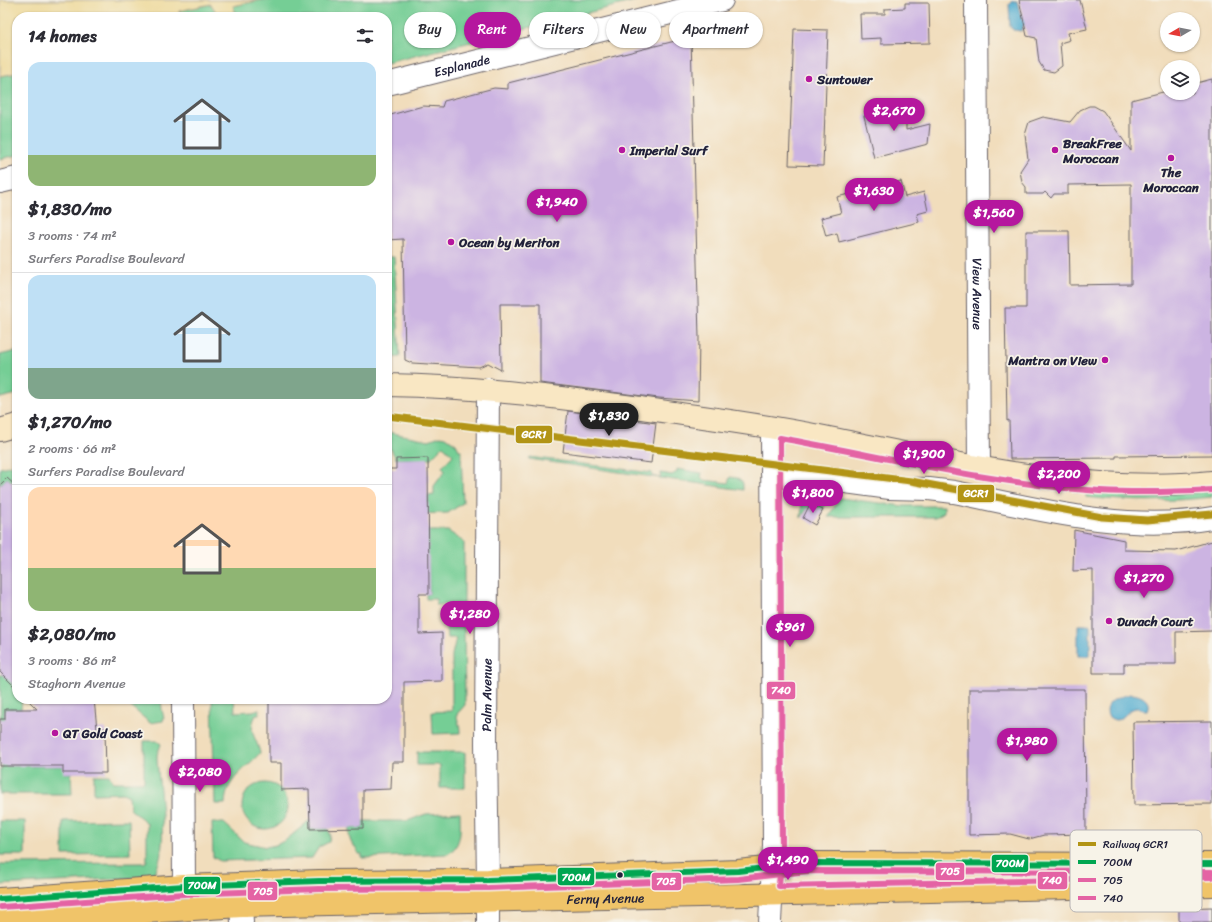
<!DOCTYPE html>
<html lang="en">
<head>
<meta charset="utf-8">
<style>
	:root { --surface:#fff; --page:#f2f2f3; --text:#2b2b33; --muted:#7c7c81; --line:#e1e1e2; --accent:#b5179e }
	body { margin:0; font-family:Sriracha,sans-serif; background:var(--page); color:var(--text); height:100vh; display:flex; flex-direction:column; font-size:15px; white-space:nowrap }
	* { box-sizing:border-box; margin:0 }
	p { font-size:13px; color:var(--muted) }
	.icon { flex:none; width:22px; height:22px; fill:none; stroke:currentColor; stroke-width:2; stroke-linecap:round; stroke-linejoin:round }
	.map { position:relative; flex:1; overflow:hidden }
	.drawer { position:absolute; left:12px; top:12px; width:380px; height:692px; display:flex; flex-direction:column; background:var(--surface); border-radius:16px; box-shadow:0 1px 3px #0004 }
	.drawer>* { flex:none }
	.top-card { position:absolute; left:404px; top:12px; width:380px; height:36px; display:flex; gap:8px }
	.needle { width:26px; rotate:260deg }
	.buttons { position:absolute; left:1160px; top:12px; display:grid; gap:8px }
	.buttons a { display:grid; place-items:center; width:40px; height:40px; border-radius:50%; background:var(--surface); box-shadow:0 1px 3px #0004; font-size:20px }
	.price { position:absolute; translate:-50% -34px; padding:0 9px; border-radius:14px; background:var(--accent); color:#fff; font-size:13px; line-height:26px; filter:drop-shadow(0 1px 2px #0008) }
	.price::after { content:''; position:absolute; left:50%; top:24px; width:12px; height:9px; margin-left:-6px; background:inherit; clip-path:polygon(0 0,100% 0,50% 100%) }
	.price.selected { background:#222; color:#fff }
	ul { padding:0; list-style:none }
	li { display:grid; align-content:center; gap:8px; height:212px; padding:0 16px }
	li+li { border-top:1px solid var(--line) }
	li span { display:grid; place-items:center; height:124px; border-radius:12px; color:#555 }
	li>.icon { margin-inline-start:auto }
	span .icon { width:72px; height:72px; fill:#fffc; stroke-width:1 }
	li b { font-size:17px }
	h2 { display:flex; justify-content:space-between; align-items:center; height:48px; padding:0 16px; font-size:17px }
	.pill { padding:0 14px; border-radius:18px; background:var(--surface); box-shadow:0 1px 3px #0004; font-size:14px; line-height:36px }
	.pill.selected { background:var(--accent); color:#fff }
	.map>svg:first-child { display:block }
</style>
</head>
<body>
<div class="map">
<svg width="1212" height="922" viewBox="0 0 1212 922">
	<rect width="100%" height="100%" fill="#f7f3e8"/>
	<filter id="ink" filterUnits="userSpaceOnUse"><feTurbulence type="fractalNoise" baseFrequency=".025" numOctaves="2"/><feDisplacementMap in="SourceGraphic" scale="8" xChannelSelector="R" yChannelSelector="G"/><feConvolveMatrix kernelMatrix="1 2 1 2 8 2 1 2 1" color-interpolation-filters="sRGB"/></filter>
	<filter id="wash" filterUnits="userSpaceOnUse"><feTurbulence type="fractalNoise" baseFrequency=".012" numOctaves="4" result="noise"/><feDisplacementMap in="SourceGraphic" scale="16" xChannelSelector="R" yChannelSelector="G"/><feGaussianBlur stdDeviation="0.9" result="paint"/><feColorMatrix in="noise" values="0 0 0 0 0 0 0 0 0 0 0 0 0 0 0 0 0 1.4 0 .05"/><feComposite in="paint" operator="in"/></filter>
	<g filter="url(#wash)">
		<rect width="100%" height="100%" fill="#f1ddbc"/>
		<path fill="#75ce95" stroke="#4c7868" d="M261,0H639L387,63V17H237L233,6Z
			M211,4L219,17H180L179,11Z
			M17,73V155L0,159V76Z
			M387,257H394L400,357L387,358Z
			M17,351V394L0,398V355Z
			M387,432L429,440L440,436L446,437L456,444L459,450H461L463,503L448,513L413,514L428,504V496L434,495V486L445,471L442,467L453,455L443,446L430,459H396L391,449H387Z
			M530,457L652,473V476L660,478L661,473L672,475L677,472V469L702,473L701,477L704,480L728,483L730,477L737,478L743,483V490L529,459Z
			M16,464L17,466L14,469L17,472V477L12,482L7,478L0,485V468Z
			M1212,491V497C1169,502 1129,502 1086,497V493Z
			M807,494L829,497L823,510L810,504L801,518L802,501Z
			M840,498L903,506H944V512L936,517H828Z
			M428,531H448L464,542V604L436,605V599H426V594H429Z
			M446,626H464L465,705L457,714C457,721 460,724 460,733L433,734L432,712L452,711V655L456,638H447Z
			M0,675H12L17,689V699H22L21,709H5L6,766H63L64,773H71L72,794H0V769H2Z
			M122,699H161L162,710L164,718L163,721L150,723Z
			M212,699H234L235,712L253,711L259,709V715H256C247,732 257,738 260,753C244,771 226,779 225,804H215Z
			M144,741H157L161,744C160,749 157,751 157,756C157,779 174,866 148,877L0,885V864L144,863L147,861V823L130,809L129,796L123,793L94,794V775H109L113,782H144Z
			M417,752H465V788H440V765H417Z
			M242 806a23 23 0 1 1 46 0a23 23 0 1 1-46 0Z
			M460,812C460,828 463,844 448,854L362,858V854H358C358,848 354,847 351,842C349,838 349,833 349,828H363V821H407L426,814Z
			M129,820L130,854L63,855V821Z
			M310,820V829H328L330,834L329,842L319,847L312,858L220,861L213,857L212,823H224L244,842L266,847L276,845L286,840Z
			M0,821H25V855H0Z"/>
		<path fill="#eeda9e" stroke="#887e6c" d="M0,0H261L233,6L237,17H219L211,4L179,11L180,17H17V73L0,76Z"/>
		<path fill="#54aed1" stroke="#3b6886" d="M1012,1H1017L1020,13L1025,23L1021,31L1013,30L1010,26L1009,4Z
			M1078,625H1090V656H1078Z
			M1132,694C1141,695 1152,700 1147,711H1145C1127,698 1124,731 1108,716C1103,701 1120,696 1132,694Z"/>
		<g id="blocks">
			<path fill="#ccb4e2" d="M1019,0H1080L1087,29L1068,33L1070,40L1060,43L1062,66L1054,72L1044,70L1039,62L1036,38L1027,36Z
				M905,3H929L930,43L881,44V38L861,39L860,14H885V9L905,8Z
				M794,29L828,30L823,166L789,165Z
				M691,37L699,338L698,401L659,398L540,383V304H500L501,370L488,363L479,367L412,363L405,360L403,239L387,240V116L423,106L442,107L444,101L494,88L508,89V83Z
				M1212,79V455L1116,456V458L1010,459L1009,420L1007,421L1005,308H1026V231H1069L1070,285L1131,284V184L1068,185V194H1054L1051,198L1045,192L1043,194H1026V187L1022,182L1020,171L1028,159L1025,135L1029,122L1043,117L1070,122L1080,110L1089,106H1094L1103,111L1131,151V100L1167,91V93H1193V84Z
				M906,105V130L930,124L928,144L874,158L864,116Z
				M901,181L905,197L924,192L928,211L917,214L919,222L839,242L837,233L826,236L821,218L841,213L837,197Z
				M568,411L656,423L651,463L563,452Z
				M428,458L429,594H419V634L442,633V681L404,682V762H392L391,789L363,790V828L310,829L309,789L281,790V763H269V699H387V549H389L387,469H396V459Z
				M7,478L17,487V689L0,672V485Z
				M810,504L823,510L815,525L803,518Z
				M1074,530L1124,540V550L1176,551L1212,541V631L1176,632V664H1124V673H1093V570L1073,571Z
				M969,689H1085L1086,834L1044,835L1029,839L1010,834L969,835Z
				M27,699H94L97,729L105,728L106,773H63V766H0V719H5V709H37Z
				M1212,721V804L1134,805L1133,722Z
				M1212,907V922H1179V908Z"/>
		</g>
	</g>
	<g filter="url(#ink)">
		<use href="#blocks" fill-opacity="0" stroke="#6a6368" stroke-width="1"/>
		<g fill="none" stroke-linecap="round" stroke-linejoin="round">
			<defs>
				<g id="street">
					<path id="s1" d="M976,0L979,468"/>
					<path id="s2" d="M387,84L722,0"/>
					<path d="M0,182L17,178"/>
					<path d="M772,472L890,488L929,489L954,492C1038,509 1125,533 1212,518"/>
					<path d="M183,699L184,886"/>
					<path id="s3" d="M488,880L486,743L488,389"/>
					<path d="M488,900V922"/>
					<path d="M241,906L242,922"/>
					<path d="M770,922L774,845L772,428"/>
				</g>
				<path id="secondary" d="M387,385C473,386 556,397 641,408C700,417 760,424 819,436C948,461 1079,495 1212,482
					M0,430L17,425"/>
				<g id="highway">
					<path d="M0,899L184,886L319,881L488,880L738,871L808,863L1212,864"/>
					<path id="s4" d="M0,921L241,906L1212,885"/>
				</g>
			</defs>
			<use href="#street" stroke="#6a6368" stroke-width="24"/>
			<use href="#secondary" stroke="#6a6368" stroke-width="24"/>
			<use href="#highway" stroke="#6a6368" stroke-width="24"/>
			<use href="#street" stroke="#fff" stroke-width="22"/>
			<use href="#secondary" stroke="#f9e7c3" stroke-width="22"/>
			<use href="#highway" stroke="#f0c469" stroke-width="22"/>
			<defs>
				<path id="bus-1" d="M0,899L184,886L319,881L488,880L738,871L808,863L1212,864"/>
				<path id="bus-2" d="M1,907L184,894L319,889L488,888L738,879L808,871L1212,872"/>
				<path id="bus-3" d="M1212,877L779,886L782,845L780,438C886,457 992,484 1100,491C1137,493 1175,492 1212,490"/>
			</defs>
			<use href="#bus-1" stroke="#f7f3e8" stroke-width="9"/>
			<use href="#bus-2" stroke="#f7f3e8" stroke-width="9"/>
			<use href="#bus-3" stroke="#f7f3e8" stroke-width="9"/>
			<use href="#bus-1" stroke="#00a651" stroke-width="6"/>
			<use href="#bus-2" stroke="#e463a4" stroke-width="6"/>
			<use href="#bus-3" stroke="#e463a4" stroke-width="6"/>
			<defs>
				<path id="rail-1" d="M387,416L911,481L1102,517L1147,520L1212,514"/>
			</defs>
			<use href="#rail-1" stroke="#f7f3e8" stroke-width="10"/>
			<use href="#rail-1" stroke="#b29415" stroke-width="7"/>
		</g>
	</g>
	<g fill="#b5179e" stroke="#f7f3e8" stroke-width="1.5">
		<circle cx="809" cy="79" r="4"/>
		<circle cx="622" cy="150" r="4"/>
		<circle cx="1055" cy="150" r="4"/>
		<circle cx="1171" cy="158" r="4"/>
		<circle cx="451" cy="242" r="4"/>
		<circle cx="1105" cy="360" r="4"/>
		<circle cx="1109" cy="621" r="4"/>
		<circle cx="55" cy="733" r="4"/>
	</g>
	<circle fill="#22223b" stroke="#f7f3e8" stroke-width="1.5" cx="620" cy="875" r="3.5"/>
	<g text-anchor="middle" stroke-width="3.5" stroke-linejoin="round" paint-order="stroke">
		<g font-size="13" fill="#22223b" stroke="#f7f3e8">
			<text dy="5" stroke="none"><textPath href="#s2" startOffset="77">Esplanade</textPath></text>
			<text dy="5" stroke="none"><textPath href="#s1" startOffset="294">View Avenue</textPath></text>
			<text dy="5" stroke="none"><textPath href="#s3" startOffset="185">Palm Avenue</textPath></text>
			<text dy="5" stroke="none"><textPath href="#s4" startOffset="606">Ferny Avenue</textPath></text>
		</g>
		<g font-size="13" font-weight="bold" fill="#22223b" stroke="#f7f3e8" text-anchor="start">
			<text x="817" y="84">Suntower</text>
			<text x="1063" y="148">BreakFree<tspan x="1063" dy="15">Moroccan</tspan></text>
			<text x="630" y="155">Imperial Surf</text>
			<text x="1171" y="177" text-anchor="middle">The<tspan x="1171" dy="15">Moroccan</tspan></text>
			<text x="459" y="247">Ocean by Meriton</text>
			<text x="1097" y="365" text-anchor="end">Mantra on View</text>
			<text x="1117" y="626">Duvach Court</text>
			<text x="63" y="738">QT Gold Coast</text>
		</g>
	</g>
	<rect x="1070" y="830" width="132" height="82" rx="6" fill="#f7f3e8" stroke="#b7b4b4" stroke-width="1"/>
	<rect x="1078" y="842" width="18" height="4" fill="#b29415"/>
	<rect x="1078" y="860" width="18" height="4" fill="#00a651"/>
	<rect x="1078" y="878" width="18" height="4" fill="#e463a4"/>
	<rect x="1078" y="896" width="18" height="4" fill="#e463a4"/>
	<g font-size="11" fill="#22223b">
		<text x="1103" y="848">Railway GCR1</text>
		<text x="1103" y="866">700M</text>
		<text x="1103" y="884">705</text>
		<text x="1103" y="902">740</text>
	</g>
	<g stroke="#f7f3e8" stroke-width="1.5">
		<rect x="515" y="425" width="38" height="19" rx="4" fill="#b29415"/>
		<rect x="957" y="484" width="38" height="19" rx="4" fill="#b29415"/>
		<rect x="766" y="681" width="30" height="19" rx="4" fill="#e463a4"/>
		<rect x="991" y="854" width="38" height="19" rx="4" fill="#00a651"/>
		<rect x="935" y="862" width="30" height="19" rx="4" fill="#e463a4"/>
		<rect x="557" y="867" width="38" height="19" rx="4" fill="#00a651"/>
		<rect x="1037" y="871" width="31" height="19" rx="4" fill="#e463a4"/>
		<rect x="651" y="872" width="31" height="19" rx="4" fill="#e463a4"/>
		<rect x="183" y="876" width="38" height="19" rx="4" fill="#00a651"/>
		<rect x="247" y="881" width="31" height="20" rx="4" fill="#e463a4"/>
	</g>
	<g font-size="11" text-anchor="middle" font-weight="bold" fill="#fff">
		<text x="534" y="438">GCR1</text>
		<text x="976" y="497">GCR1</text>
		<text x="781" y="694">740</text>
		<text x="1010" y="867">700M</text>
		<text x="950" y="875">705</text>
		<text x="576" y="881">700M</text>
		<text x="1052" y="884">740</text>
		<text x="666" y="885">705</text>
		<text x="202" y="889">700M</text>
		<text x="263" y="895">705</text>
	</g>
</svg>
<div class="buttons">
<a><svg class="needle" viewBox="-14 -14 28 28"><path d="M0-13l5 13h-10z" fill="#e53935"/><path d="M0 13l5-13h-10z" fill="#7c7c81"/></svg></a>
<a><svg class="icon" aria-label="layers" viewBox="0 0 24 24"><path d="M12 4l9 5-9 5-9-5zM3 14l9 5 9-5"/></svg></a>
</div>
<b class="price" style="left:894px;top:132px">$2,670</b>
<b class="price" style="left:874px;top:212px">$1,630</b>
<b class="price" style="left:557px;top:223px">$1,940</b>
<b class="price" style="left:994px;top:234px">$1,560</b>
<b class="price selected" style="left:609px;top:437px">$1,830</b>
<b class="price" style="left:924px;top:475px">$1,900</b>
<b class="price" style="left:1059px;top:495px">$2,200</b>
<b class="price" style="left:813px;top:514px">$1,800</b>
<b class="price" style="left:1144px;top:599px">$1,270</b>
<b class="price" style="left:470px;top:635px">$1,280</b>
<b class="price" style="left:790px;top:648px">$961</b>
<b class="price" style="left:1027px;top:762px">$1,980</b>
<b class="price" style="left:200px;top:793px">$2,080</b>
<b class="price" style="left:788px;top:881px">$1,490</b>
<div class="top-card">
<a class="pill">Buy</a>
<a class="pill selected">Rent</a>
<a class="pill">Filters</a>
<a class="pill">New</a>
<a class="pill">Apartment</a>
</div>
<section class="drawer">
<h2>14 homes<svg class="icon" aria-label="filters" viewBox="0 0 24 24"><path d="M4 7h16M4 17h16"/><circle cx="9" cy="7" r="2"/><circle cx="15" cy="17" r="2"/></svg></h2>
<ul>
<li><span style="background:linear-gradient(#bfe0f5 75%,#8fb573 0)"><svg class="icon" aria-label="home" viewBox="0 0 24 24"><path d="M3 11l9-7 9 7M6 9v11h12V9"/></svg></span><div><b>$1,830/mo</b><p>3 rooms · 74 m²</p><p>Surfers Paradise Boulevard</p></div></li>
<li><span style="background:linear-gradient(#bfe0f5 75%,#7fa58c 0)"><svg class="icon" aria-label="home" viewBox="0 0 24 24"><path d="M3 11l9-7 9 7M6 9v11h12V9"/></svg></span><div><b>$1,270/mo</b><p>2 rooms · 66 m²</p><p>Surfers Paradise Boulevard</p></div></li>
<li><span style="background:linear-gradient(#ffd9b3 65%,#8fb573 0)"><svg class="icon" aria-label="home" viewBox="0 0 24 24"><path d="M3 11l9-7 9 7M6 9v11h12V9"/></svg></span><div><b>$2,080/mo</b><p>3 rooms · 86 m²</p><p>Staghorn Avenue</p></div></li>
</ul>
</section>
</div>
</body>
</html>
